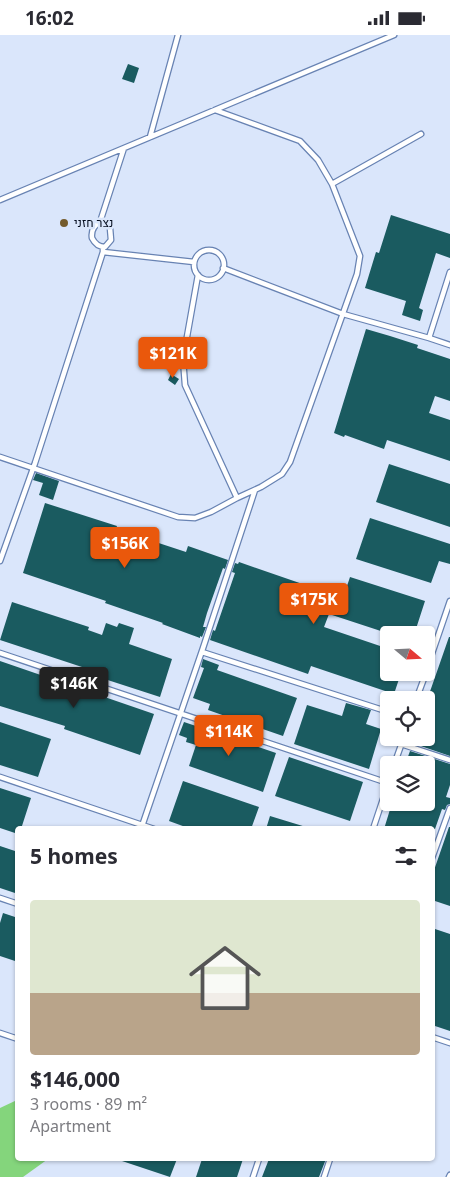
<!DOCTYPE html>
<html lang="en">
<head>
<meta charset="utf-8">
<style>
	:root { --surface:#fff; --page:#f7f7f7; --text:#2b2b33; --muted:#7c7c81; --accent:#ea580c }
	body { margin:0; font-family:"Noto Sans",Heebo,sans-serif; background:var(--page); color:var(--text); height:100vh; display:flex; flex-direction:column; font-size:19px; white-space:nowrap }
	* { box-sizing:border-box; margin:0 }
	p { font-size:16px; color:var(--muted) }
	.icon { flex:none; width:28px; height:28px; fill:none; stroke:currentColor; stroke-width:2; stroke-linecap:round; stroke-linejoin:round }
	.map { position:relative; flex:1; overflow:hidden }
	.sheet { position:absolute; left:15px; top:791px; width:420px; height:335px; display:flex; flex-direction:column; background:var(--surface); border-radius:5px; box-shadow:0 1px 4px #0004 }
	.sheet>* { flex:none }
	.needle { width:32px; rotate:109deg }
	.tools { position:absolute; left:380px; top:591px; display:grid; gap:10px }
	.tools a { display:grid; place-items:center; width:55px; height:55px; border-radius:5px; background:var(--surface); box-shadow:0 1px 4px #0004; font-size:25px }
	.price { position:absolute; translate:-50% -42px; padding:0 11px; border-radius:5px; background:var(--accent); color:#fff; font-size:16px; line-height:32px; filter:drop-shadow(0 1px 2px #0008) }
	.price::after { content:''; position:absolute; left:50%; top:30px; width:15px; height:11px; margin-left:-8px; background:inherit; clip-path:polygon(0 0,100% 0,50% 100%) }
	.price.current { background:#222; color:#fff }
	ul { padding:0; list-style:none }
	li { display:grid; align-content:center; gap:10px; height:265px; padding:0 15px }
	li span { display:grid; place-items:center; height:155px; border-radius:5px; color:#555 }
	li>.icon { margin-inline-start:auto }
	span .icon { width:90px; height:90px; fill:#fffc; stroke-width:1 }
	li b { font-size:21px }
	h2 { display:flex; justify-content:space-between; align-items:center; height:60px; padding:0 15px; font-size:21px }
	.status { display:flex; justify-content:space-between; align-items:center; height:35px; padding:0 25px; background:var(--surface); direction:ltr }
	.status svg { height:14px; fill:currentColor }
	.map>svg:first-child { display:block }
</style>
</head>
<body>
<div class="status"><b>16:02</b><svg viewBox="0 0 49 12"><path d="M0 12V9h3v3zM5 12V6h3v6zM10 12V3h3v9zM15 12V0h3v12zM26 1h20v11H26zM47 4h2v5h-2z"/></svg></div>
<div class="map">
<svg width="450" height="1142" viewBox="0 0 450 1142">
	<rect width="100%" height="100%" fill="#dae6fb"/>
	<path fill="#84d57c" d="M17,1065L18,1124H48L23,1142H0V1073Z"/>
	<path fill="#1a5b60" d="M128,29L139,33L134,48L122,44Z
		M391,180L450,199V223L436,218L419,273L423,275L420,286L402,280L406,266L365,253L376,217L379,218Z
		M366,294L390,301L418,310L417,313L450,324V366L435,361L429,378L450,385V426L387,405L384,414L345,400L344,402L334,398Z
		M171,339L179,344L175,350L168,345Z
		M389,429L450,449V492L376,467Z
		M36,438L59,446L53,465L39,460L43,448L33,445Z
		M45,468L117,491L116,494L186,517L188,511L228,525L225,534L223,533L207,578L203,592H206L202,602L200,601V603L162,589L163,588L105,568L106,566L23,538Z
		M370,483L450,509V529L439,526L431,548L356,524Z
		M239,527L343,563L350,542L425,566L414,600H393L329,579L324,592L389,614V638H401L394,659L311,631L308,639L210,605L213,595L215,596L235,538L232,537L235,528L238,529Z
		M12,567L89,592L88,595L102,600L106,588L117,592L119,588L134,593L129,609L172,624L160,662L83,637L85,633L0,605Z
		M449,602H450V721L412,708L414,702H426V668Z
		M203,624L219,630L217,635L297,663L283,701L208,675L210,669L193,663L204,633L201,632Z
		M0,626L154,679L140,720L64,694L65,691L0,671Z
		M346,668L371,675L366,689L381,694L369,734L294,709L307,670L342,681Z
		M0,687L51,704L38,742L0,730Z
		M184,687L276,718L263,757L189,731L196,710L186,707L187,703L179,700Z
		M410,716L450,729V750L446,762L450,763V769L447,770L445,775L442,774L435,794H384L392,768H426V730H405Z
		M289,722L363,747L350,786L275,761Z
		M183,746L259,772L251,794H191L169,786Z
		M0,753L31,763L21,794H18V799L0,793Z
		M270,781L306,792L305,794H266Z
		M449,792H450V871L432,865V841Z
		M0,811L18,817V859L0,853Z
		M3,878L18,883V927L0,921V888Z
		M432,893L450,899V996L432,990Z
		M120,1124H177L170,1142L119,1125Z
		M202,1124H243L237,1142H196Z
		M269,1124H326L319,1142H262Z"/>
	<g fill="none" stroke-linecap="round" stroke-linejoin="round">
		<defs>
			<path id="lane" d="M150,102L178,0
				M332,149L421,99
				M0,165L394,0
				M100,187L124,113
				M100,187H104L110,193L111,205L105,212C99,212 95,209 92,203C91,196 93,191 100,187Z
				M194 230a15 15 0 1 1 30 0a15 15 0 1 1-30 0Z
				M103,217L194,227
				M223,233L343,279L429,303L450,310
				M198,240L183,324L185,350L237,463
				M429,303L450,237
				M0,422L178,482L195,483L211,477L237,463L261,452L282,439L290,427L357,239L360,221L332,149L318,125L300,106L215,75
				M0,526L35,428L103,217V212
				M202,617L389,677
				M0,618L388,748
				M426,636L450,566
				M416,665L426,638
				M401,709L450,725
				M394,730L404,702
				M0,742L154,794
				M141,794L203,613L255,455
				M373,794L389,746
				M432,823L450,773
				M0,863L18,869
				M0,998L18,1004
				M432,1002L450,1008
				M253,1142L259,1124
				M324,1142L330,1124
				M449,1142L450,1140"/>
		</defs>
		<use href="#lane" stroke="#6883b3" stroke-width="7"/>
		<use href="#lane" stroke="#fff" stroke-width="4.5"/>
	</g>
	<circle fill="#745b2c" stroke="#dae6fb" stroke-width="2" cx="64" cy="188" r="5"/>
	<g text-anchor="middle" stroke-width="5" stroke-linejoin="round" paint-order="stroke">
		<g font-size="12" fill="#040c1d" stroke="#dae6fb" text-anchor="start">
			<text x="74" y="192">נצר חזני</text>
		</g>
	</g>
</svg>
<div class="tools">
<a><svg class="needle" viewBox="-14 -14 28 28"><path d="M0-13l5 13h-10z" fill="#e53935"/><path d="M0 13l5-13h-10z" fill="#7c7c81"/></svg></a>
<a><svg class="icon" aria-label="locate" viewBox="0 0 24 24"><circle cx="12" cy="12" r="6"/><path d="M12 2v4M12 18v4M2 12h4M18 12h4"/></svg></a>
<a><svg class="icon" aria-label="layers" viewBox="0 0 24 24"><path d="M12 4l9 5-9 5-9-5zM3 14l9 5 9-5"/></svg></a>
</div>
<b class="price" style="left:173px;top:344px">$121K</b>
<b class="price" style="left:125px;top:534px">$156K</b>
<b class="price" style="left:314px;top:590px">$175K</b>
<b class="price current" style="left:74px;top:674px">$146K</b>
<b class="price" style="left:229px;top:722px">$114K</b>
<section class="sheet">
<h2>5 homes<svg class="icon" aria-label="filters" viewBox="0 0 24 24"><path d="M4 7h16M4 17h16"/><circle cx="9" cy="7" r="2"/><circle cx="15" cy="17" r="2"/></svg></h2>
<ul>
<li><span style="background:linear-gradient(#dfe7d0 60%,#b9a48a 0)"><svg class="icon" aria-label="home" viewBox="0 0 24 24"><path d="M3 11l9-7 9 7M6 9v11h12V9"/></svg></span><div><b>$146,000</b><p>3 rooms · 89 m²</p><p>Apartment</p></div></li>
</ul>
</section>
</div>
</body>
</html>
